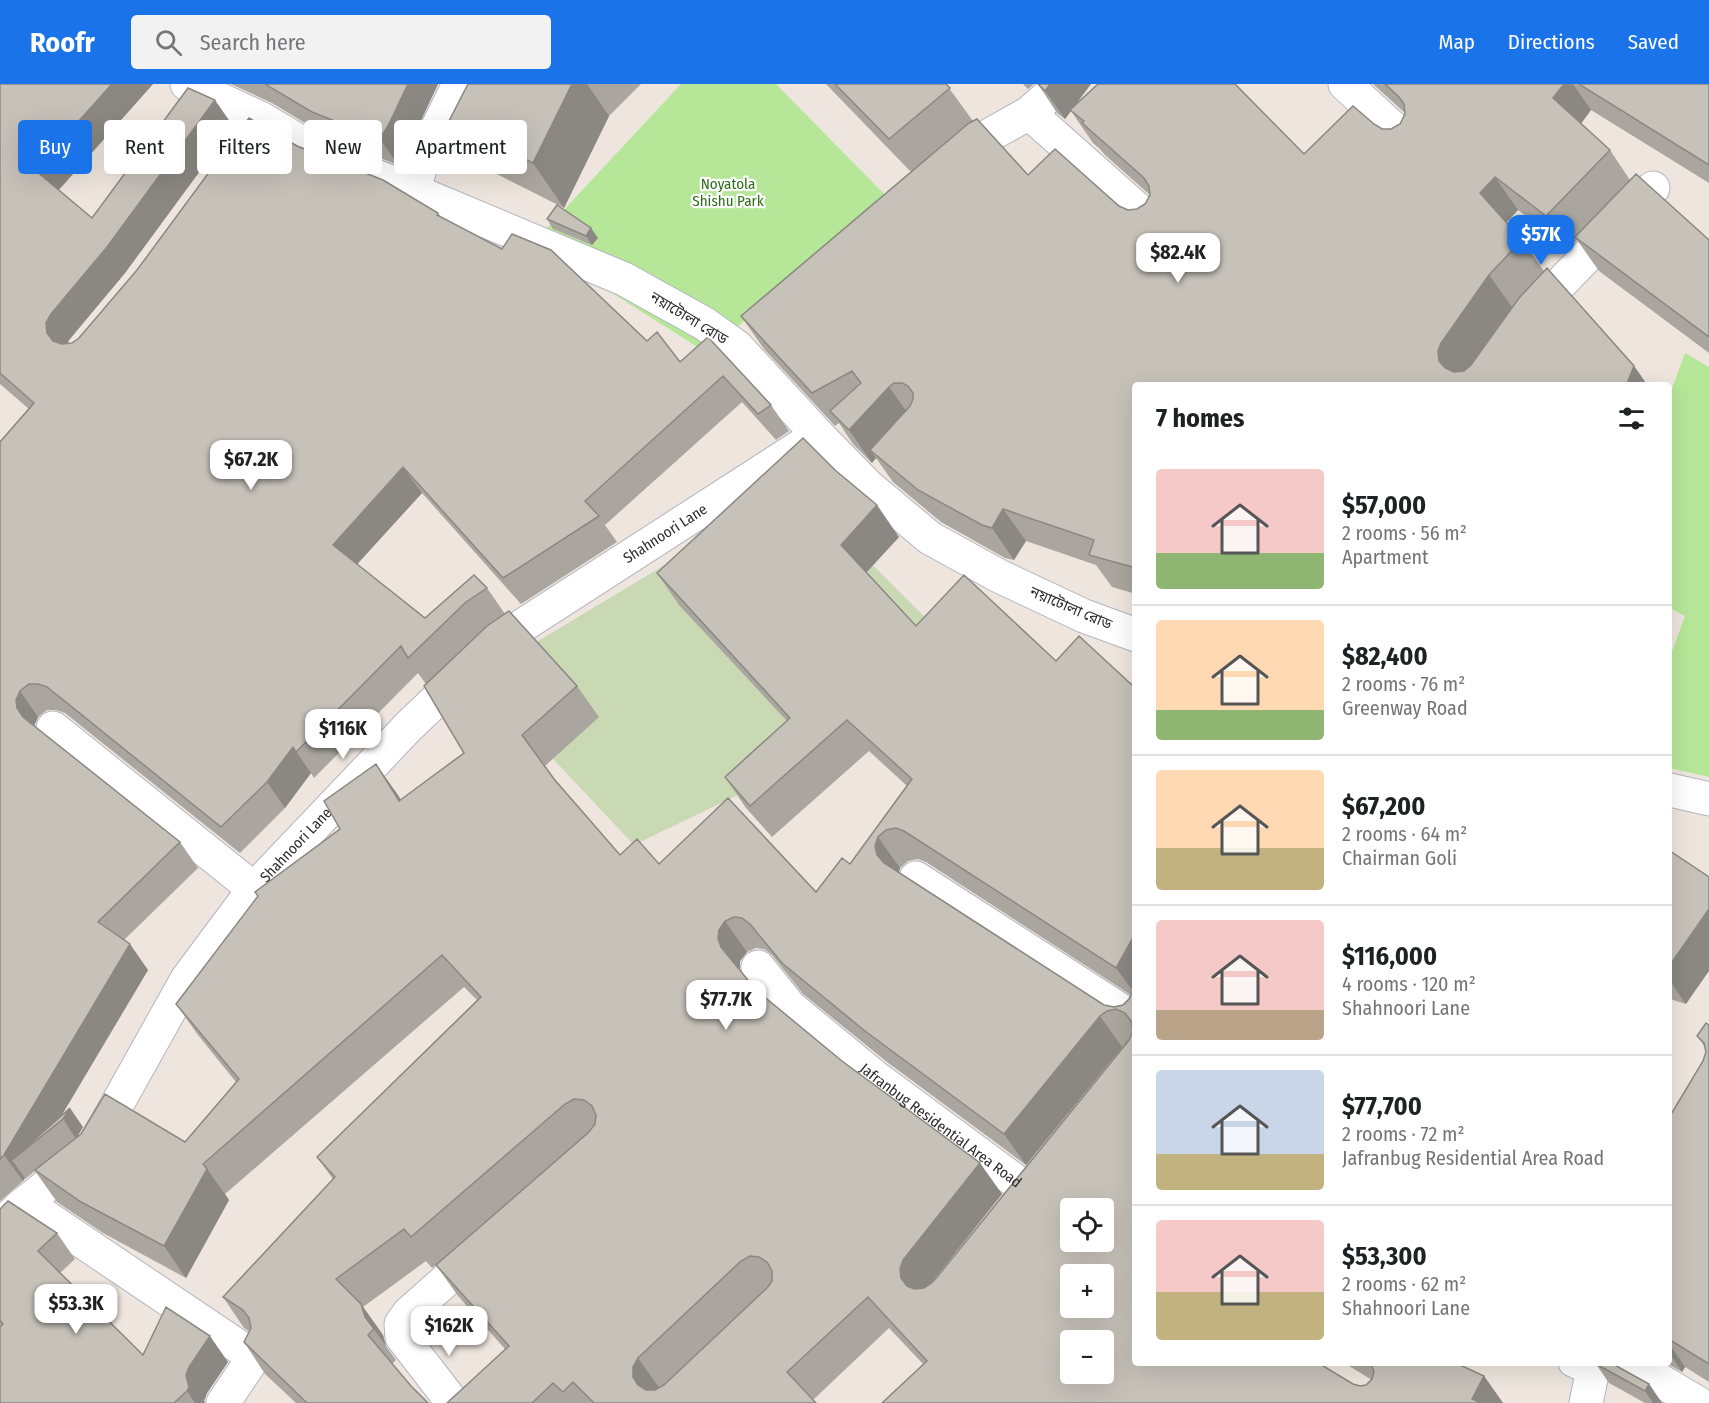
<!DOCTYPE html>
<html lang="en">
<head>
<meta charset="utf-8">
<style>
	:root { --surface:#fff; --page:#f2f2f2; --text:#202124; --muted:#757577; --line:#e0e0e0; --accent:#1a73e8 }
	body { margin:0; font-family:"Fira Sans Condensed","Noto Sans Bengali",sans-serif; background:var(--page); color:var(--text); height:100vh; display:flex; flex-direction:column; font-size:22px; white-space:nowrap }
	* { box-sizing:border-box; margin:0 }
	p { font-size:20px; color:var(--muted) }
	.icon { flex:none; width:33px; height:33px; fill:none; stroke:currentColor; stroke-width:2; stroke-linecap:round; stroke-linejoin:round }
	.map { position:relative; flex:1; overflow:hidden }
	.details { position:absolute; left:1132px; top:298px; width:540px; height:984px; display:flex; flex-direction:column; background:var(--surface); border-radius:6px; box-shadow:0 6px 24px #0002 }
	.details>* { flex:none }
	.hud { position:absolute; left:18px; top:36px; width:570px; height:54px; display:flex; gap:12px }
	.controls { position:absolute; left:1060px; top:1114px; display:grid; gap:12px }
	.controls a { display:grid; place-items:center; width:54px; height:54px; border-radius:6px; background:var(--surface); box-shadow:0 6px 24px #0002; font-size:30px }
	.price { position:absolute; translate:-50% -51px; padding:0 14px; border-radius:12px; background:#fff; color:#222; font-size:20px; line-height:39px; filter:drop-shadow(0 2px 3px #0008) }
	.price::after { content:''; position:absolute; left:50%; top:36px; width:18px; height:14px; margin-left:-9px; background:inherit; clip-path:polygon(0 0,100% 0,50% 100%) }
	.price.current { background:var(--accent); color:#fff }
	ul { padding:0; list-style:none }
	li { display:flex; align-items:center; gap:18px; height:150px; padding:0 24px }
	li+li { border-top:2px solid var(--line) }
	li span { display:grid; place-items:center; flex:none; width:168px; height:120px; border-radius:6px; color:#555 }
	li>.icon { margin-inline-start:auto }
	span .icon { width:72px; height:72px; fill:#fffc; stroke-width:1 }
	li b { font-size:26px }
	h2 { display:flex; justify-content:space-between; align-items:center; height:72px; padding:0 24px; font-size:26px }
	.pill { padding:0 21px; border-radius:6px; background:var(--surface); box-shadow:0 6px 24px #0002; font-size:21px; line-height:54px }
	.pill.current { background:var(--accent); color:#fff }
	header { display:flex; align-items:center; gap:36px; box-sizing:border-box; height:84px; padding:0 30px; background:var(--accent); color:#fff }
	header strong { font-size:28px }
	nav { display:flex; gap:33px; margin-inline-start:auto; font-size:21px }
	.search { width:420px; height:54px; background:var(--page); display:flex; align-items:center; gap:15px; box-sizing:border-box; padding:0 21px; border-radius:6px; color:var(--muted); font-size:22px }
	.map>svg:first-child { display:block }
</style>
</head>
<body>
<header>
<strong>Roofr</strong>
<div class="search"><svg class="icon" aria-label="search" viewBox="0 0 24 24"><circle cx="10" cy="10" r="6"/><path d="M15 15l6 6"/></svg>Search here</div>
<nav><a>Map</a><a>Directions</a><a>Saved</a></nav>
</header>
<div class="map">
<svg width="1709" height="1319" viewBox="0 0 1709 1319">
	<rect width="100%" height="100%" fill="#eee6de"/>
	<path fill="#b6e798" d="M681,0H776L888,114L707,269L533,159Z
		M1685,269L1709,283V693L1670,684V573L1685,532L1670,524V310Z"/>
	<path fill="#c8d9b4" d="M794,403L930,538L810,676L634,761L477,594Z"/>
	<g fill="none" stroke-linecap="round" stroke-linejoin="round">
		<defs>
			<path id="service" d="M1571,1280L1592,1290"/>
			<g id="minor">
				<path d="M1345,0L1409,59"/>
				<path d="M1029,29L1154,140"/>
				<path d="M956,78L981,56L1029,29L1062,0"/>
				<path d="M414,107C422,69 443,34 459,0"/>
				<path d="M1479,302L1527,234L1653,104"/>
				<path d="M53,644L254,805"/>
				<path d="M916,794L1136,936"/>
				<path id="s1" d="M758,883L790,923L875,993L1029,1107L1046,1086"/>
				<path d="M21,1122L34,1125L254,1273L223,1319"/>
				<path id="s2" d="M0,1142L21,1122L91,1067L187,895L254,805L408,643L497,558L818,351"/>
				<path d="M1632,1280L1698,1319"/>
				<path d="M453,1319L402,1253L401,1240L409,1229L481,1165"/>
				<path d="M1586,1319L1592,1290L1596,1280"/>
			</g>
			<path id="tertiary" d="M187,0L262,35L322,71L414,107L624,195L705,240L737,263L818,351L869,403L930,454L999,492L1084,532L1136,551
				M1670,706L1709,715"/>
		</defs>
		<use href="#service" stroke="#b2b5c0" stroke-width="26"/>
		<use href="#minor" stroke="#b2b5c0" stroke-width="35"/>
		<use href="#tertiary" stroke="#b2b5c0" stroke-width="35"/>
		<use href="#service" stroke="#fff" stroke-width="24"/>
		<use href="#minor" stroke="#fff" stroke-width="33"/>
		<use href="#tertiary" stroke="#fff" stroke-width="33"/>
	</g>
	<path fill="#aaa69f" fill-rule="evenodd" d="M0,0H153L59,106L92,134L233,42L125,189L69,256L67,260L72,259L79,254L297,62L438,129L441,133L680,278L708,253L771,321L789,347L776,356L742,318L605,441L617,458L521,520L422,409L357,480L425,534L487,504L505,530L577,602L599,633L545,682L554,695L620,771L659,780L816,808L850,780L907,702L869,667L772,753L746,724L725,693L787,637L679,521L657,489L899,453L866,489L916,542L1056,577L1132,601L1136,1280L1353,1300L1360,1302L1366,1301L1372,1296L1346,1280H1458L1484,1292L1503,1319H882L923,1280L889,1244L813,1316L816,1319H447L505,1265L458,1212L436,1181L432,1184L426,1177L363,1223L383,1251L386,1262L396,1276L392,1280L411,1302L428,1319H296L265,1290L244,1258L249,1247L244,1244L223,1213L333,1095L317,1073L477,916L464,903L225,1110L229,1116L186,1194L103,1149L57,1118L35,1087L25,1095V1094L23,1097L0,1117V358L29,325L0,300ZM418,589L426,600L464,669L401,716L176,920L198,951L236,998L185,1058L77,1053L83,1043L62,1030L148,886L124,856L198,784L180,758L34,642L38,633L47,626H56L65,629L240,769L285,724L311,689L314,694ZM918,775L926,778L1131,911L1129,915L1123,921L1114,923L1104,921L899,788L900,784L908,777ZM756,864L764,865L772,871L803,910L887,978L1026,1081L1124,961L933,1198L930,1200L1002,1110L756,906L740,886V877L747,868Z
		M231,0H438L407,66L398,81L330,54L272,19Z
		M468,0H641L609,32L564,124L481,82L449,37Z
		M826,0H946L973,37L1028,91L1119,122L1128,126L1137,125L1145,120L1150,111L1105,71L1100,65L1093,59L1071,27L1065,35L1057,29L1038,0H1091L1074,22L1304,70L1374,40L1382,45H1391L1400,40L1405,29L1373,0H1709V99L1591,26L1581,40L1610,66L1630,96L1709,156V269L1599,187L1577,156L1569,164L1518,126L1506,138L1522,156L1544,187L1634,282L1648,302H1136V510L1112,503L1096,481L1026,457L1014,476L1005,474L941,438L893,398L876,374L872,379L853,360L839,339L835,342L764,265L741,232L911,88Z
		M1023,0H1034L1028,5Z
		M547,135L598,154L592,161L553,145Z
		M1670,767L1686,920L1670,915Z
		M1709,941V1298L1685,1283L1682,1288L1668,1280H1670V1032L1703,977L1706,968L1705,963L1697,952Z
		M0,1125L57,1149L75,1175L60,1189L143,1271L228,1278L207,1309L204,1317L205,1319H0Z
		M1596,1280L1649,1300L1662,1319H1645L1609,1299Z"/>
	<path fill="#8b8782" d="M112,0H153L53,112L35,86Z
		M408,0H438L407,66L398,81L380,55Z
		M572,0H587L609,32L564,124L533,79Z
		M1050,0H1091L1065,35L1045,7Z
		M1564,0H1573L1591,26L1576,46L1553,14Z
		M215,16L233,42L125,189L69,256L65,265L66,275L47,249L46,239L51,230Z
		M1495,93L1518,126L1503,142L1480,109Z
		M591,144L598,154L592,161L586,152Z
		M1489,191L1512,223L1456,302L1439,277L1438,267L1441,259Z
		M1634,282L1648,302H1626Z
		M889,303L912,335L870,366L876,374L872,379L849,346Z
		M403,383L422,409L351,487L333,461Z
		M877,421L899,453L863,492L841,461Z
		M1003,425L1026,457L1014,476L992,444Z
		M20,607L38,633L34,642L35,650L17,624L16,616Z
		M293,663L311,689L285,724L267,698Z
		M376,680L398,711L421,748L399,717Z
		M878,753L900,784L897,794L877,771L875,762Z
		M1709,825V887L1686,920L1670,897V881Z
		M725,837L747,868L740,877V886L721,863L718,855L719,846Z
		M1136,848V911L1116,884Z
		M130,860L148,886L56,1041L12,1076L25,1094L23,1097L4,1071Z
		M1100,932L1122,963L1026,1081L1004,1050Z
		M70,1024L83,1043L76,1055L63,1035Z
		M980,1079L1002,1110L925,1207L923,1225L901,1194L900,1185L903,1176Z
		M207,1085L229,1116L186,1194L164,1162Z
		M361,1220L383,1251L386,1262L365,1233Z
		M210,1252L228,1278L207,1309L204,1317L205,1319H195L187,1307L186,1291L189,1283Z
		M1670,1261L1685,1283L1682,1288L1670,1270Z
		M638,1274L660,1305L655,1314L638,1301L633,1293V1283Z
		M1484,1292L1503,1319H1475L1472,1315Z
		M1649,1300L1662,1319H1653L1645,1307Z"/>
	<path fill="#c6c1b9" stroke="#8b8782" stroke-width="1.5" fill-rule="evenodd" d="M0,0H112L35,86L92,134L188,4L215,16L107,163L51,230L46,239L47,249L53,257L62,260L72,259L79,254L137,186L249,34L297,62L383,96L438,129L437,131L502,165L512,150L551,166L647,257L657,248L680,278L708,253L771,321L758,330L723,292L585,417L599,432L503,494L403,383L333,461L425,534L474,491L487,504L466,518L408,574L401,562L296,668L293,663L267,698L221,743L47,603L38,600H29L20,607L16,616L17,624L23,633L180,758L98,838L130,860L4,1071L0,1075V358L34,319L0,289Z
		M265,0H408L389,40L380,55L312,28Z
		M468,0H572L533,79L449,37Z
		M835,0H946L950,4L889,55Z
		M1038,0H1050L1045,7Z
		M1098,0H1235L1304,70L1353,22L1374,40L1382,45H1391L1400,40L1405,30L1404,20L1399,13L1385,0H1564L1553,14L1610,66L1546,132L1495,93L1480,109L1522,156L1489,191L1441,259L1438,267L1439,277L1445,284L1454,288L1464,287L1471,281L1519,214L1547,184L1634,282L1626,302H1136V484L1089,471L1094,456L1003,425L992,444L982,441L918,406L870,366L910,322L913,315V309L908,302L902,299H894L889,303L849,346L830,327L861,299L852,287L812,309L741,232L969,39L977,35L1028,91L1055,65L1119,122L1128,126L1137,125L1145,120L1150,111L1149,102L1144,94L1082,39L1084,37L1070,26Z
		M1579,0H1709V81Z
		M1636,90L1709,156V253L1575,153Z
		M557,121L591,144L586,152L547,135Z
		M803,354L835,386L877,421L841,461L916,542L964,491L1056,577L1079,552L1132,601L1136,594V848L1116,884L904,747L896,744L886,746L878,753L875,762L877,771L884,779L1104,921L1114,923L1123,921L1129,915L1133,906L1131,898L1136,894V1280H1320L1353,1300L1360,1302L1366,1301L1372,1295L1374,1288L1371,1280H1458L1484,1292L1472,1315L1482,1319H882L927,1277L868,1213L787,1288L816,1319H594L573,1298L563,1308L553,1299L532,1319H447L509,1262L436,1181L589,1048L595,1040L596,1031L592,1022L584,1016L574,1015L565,1020L411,1153L404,1145L336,1195L361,1220L365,1233L374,1245L368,1251L411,1302L428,1319H307L244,1258L251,1244L249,1234L243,1226L223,1213L335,1093L317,1073L481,913L442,871L203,1080L207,1085L164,1162L81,1118L35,1086L81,1050L105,1010L185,1058L239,995L176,920L258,812L255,808L340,745L324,717L376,680L399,717L464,669L424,602L487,542L509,527L577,602L522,651L554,695L620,771L637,755L659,780L728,714L816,808L842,774L850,780L912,695L847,636L750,722L725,693L790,634L657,489ZM734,833L742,834L750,840L782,879L865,947L1004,1050L1100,932L1107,927L1116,925L1125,929L1131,937L1133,946L1129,956L933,1198L924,1204L915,1205L907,1202L901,1194L900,1185L903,1176L980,1079L842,977L756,906L721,863L718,855L719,846L725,837ZM1071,1125H1104V1158H1071ZM750,1172L759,1173L767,1178L772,1187V1197L767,1204L664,1301L655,1306H646L638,1301L633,1293V1283L638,1274L741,1177ZM1071,1191H1104V1224H1071ZM1071,1257H1104V1290H1071Z
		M1670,767L1709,793V825L1670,881Z
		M1706,939L1709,941V1280L1670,1256V1032L1703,977L1706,968L1704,959L1697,952Z
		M70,1024L63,1035L12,1076Z
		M8,1117L57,1149L38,1167L143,1271L166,1223L210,1252L189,1283L186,1291L189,1303L187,1307L174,1319H0V1243L3,1240L0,1236V1125Z
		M1596,1280H1613L1649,1300L1645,1307Z"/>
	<g text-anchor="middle" stroke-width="4.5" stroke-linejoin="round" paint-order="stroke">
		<g font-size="15" fill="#2d6e17" stroke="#fff">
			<text x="728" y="105">Noyatola<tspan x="728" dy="17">Shishu Park</tspan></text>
		</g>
		<g font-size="15" fill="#2c2c2c" stroke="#fff">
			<text transform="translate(689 234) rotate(31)" y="5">নয়াটোলা রোড</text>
			<text dy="5" stroke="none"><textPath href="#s2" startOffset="974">Shahnoori Lane</textPath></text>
			<text transform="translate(1071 524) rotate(23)" y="5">নয়াটোলা রোড</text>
			<text dy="5" stroke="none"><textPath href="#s2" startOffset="488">Shahnoori Lane</textPath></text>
			<text dy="5" stroke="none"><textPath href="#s1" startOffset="243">Jafranbug Residential Area Road</textPath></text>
		</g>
	</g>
</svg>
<div class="controls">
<a><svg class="icon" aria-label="locate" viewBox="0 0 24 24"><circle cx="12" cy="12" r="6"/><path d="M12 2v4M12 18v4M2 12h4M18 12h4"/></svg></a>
<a>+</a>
<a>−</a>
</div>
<b class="price current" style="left:1541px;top:182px">$57K</b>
<b class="price" style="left:1178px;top:200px">$82.4K</b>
<b class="price" style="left:251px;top:407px">$67.2K</b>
<b class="price" style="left:343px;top:676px">$116K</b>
<b class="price" style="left:726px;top:947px">$77.7K</b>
<b class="price" style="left:76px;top:1251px">$53.3K</b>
<b class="price" style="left:449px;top:1273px">$162K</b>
<div class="hud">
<a class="pill current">Buy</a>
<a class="pill">Rent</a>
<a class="pill">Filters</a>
<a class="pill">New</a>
<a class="pill">Apartment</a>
</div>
<section class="details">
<h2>7 homes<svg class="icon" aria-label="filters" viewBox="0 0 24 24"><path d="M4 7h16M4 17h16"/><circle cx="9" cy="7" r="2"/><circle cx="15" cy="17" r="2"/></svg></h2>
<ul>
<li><span style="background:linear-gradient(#f6c9c9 70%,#8fb573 0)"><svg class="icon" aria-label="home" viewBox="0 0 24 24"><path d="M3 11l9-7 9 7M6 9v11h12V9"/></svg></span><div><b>$57,000</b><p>2 rooms · 56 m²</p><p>Apartment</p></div></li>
<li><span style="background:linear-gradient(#ffd9b3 75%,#8fb573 0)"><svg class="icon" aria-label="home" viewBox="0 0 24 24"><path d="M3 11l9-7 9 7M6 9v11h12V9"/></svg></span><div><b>$82,400</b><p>2 rooms · 76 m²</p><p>Greenway Road</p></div></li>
<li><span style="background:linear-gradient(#ffd9b3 65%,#c2b280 0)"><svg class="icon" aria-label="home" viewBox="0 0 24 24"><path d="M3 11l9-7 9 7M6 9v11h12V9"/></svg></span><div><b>$67,200</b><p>2 rooms · 64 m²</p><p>Chairman Goli</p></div></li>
<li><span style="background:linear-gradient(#f6c9c9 75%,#b9a48a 0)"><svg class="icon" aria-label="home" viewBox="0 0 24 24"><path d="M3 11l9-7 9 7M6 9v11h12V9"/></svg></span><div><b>$116,000</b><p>4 rooms · 120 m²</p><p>Shahnoori Lane</p></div></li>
<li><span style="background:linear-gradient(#c9d6e8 70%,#c2b280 0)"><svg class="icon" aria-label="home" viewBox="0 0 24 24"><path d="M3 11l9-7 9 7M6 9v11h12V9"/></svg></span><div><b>$77,700</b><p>2 rooms · 72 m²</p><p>Jafranbug Residential Area Road</p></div></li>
<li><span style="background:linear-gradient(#f6c9c9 60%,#c2b280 0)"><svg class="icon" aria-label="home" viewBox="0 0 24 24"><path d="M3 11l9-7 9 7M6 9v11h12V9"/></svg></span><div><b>$53,300</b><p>2 rooms · 62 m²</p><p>Shahnoori Lane</p></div></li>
</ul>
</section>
</div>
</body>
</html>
